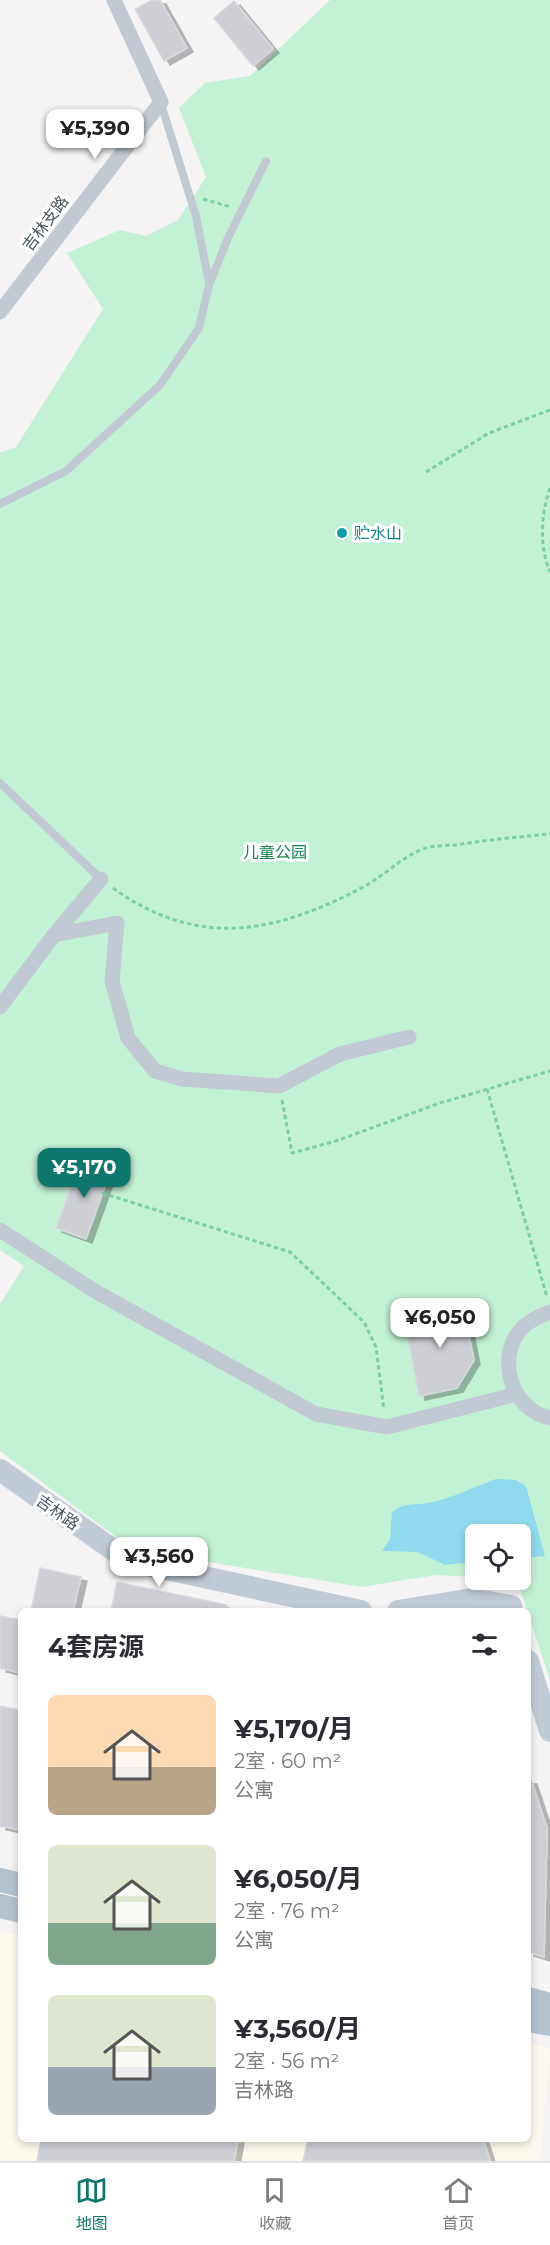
<!DOCTYPE html>
<html lang="zh">
<head>
<meta charset="utf-8">
<style>
	:root { --surface:#fff; --page:#f7f7f7; --text:#2b2b33; --muted:#7c7c81; --line:#e1e1e2; --accent:#0f766e }
	body { margin:0; font-family:Montserrat,"Noto Sans SC",sans-serif; background:var(--page); color:var(--text); height:100vh; display:flex; flex-direction:column; font-size:22px; white-space:nowrap }
	* { box-sizing:border-box; margin:0 }
	p { font-size:20px; color:var(--muted) }
	.icon { flex:none; width:33px; height:33px; fill:none; stroke:currentColor; stroke-width:2; stroke-linecap:round; stroke-linejoin:round }
	.map { position:relative; flex:1; overflow:hidden }
	.drawer { position:absolute; left:18px; top:1608px; width:513px; height:534px; display:flex; flex-direction:column; background:var(--surface); border-radius:9px; box-shadow:0 3px 9px #0003 }
	.drawer>* { flex:none }
	.buttons { position:absolute; left:465px; top:1524px; display:grid; gap:12px }
	.buttons a { display:grid; place-items:center; width:66px; height:66px; border-radius:9px; background:var(--surface); box-shadow:0 3px 9px #0003; font-size:30px }
	.price { position:absolute; translate:-50% -51px; padding:0 14px; border-radius:12px; background:#fff; color:#222; font-size:20px; line-height:39px; filter:drop-shadow(0 2px 3px #0008) }
	.price::after { content:''; position:absolute; left:50%; top:36px; width:18px; height:14px; margin-left:-9px; background:inherit; clip-path:polygon(0 0,100% 0,50% 100%) }
	.price.on { background:var(--accent); color:#fff }
	ul { padding:0; list-style:none }
	li { display:flex; align-items:center; gap:18px; height:150px; padding:0 30px }
	li span { display:grid; place-items:center; flex:none; width:168px; height:120px; border-radius:9px; color:#555 }
	li>.icon { margin-inline-start:auto }
	span .icon { width:72px; height:72px; fill:#fffc; stroke-width:1 }
	li b { font-size:26px }
	h2 { display:flex; justify-content:space-between; align-items:center; height:72px; padding:0 30px; font-size:26px }
	.tabs { display:flex; justify-content:space-around; align-items:center; height:84px; border-top:2px solid var(--line); background:var(--surface); font-size:16px; color:var(--muted) }
	.tabs a { display:grid; justify-items:center; gap:3px }
	.tabs .on { color:var(--accent) }
	.map>svg:first-child { display:block }
</style>
</head>
<body>
<div class="map">
<svg width="550" height="2161" viewBox="0 0 550 2161">
	<defs>
		<filter id="shadow"><feDropShadow dx="6" dy="4" stdDeviation="0" flood-color="#0004"/></filter>
	</defs>
	<rect width="100%" height="100%" fill="#f5f3f3"/>
	<path fill="#fdf9ef" d="M0,1931L21,1936V2139H528V2043L550,2048L540,2161H0Z"/>
	<path fill="#c3f1d5" d="M330,0H550V1680L517,1580H520V1534H476L475,1577L436,1575L362,1587L134,1550L0,1451V1304L24,1266L0,1250V453L16,447L103,309L67,253L120,230L146,236L178,220L206,177L179,108L205,83L250,76Z"/>
	<path fill="#90daee" d="M496,1479L516,1480L526,1486L545,1556L521,1558L520,1534H476L475,1562L445,1565L418,1552L382,1551L390,1539L392,1512C405,1501 418,1506 433,1502C454,1497 475,1487 496,1479Z"/>
	<path fill="#cdcfd5" stroke="#d7d9de" stroke-width="1.5" filter="url(#shadow)" d="M152,0H160L187,48L164,61L135,9Z
		M234,1L273,49L253,66L214,18Z
		M81,1159L111,1170L86,1239L56,1228Z
		M463,1306L474,1360L457,1388L419,1396L404,1318Z
		M40,1568L81,1577L73,1611H31Z
		M117,1582L227,1605V1611H111Z
		M0,1616L21,1620V1673L0,1668Z
		M0,1706L21,1710V1830L0,1826Z
		M528,1780H531L547,1828L544,1957L528,1952Z
		M41,2139H238L234,2161H37Z
		M308,2139H483L490,2161H303Z"/>
	<g fill="none" stroke-linecap="round" stroke-linejoin="round">
		<path stroke="#7ad0a6" stroke-width="3" stroke-dasharray="4.5 3" stroke-linecap="butt" d="M203,199L231,207
			M426,472L489,433L550,410
			M550,488C541,514 539,546 550,572
			M113,888C199,950 277,933 365,886C385,875 402,857 423,849C432,845 445,846 455,845C486,840 518,837 550,834
			M487,1089L547,1297
			M282,1100L292,1153L336,1141L440,1103L550,1071
			M102,1193L290,1252L364,1322L376,1347L384,1410"/>
		<path stroke="#c1cad2" stroke-width="8" d="M161,104L196,216L209,283
			M0,504L66,471L160,385L199,328L209,285L228,238L266,161
			M0,783L101,879"/>
		<path stroke="#c1cad2" stroke-width="15" d="M0,312L161,102L114,0
			M54,935L117,923L112,981L128,1038L155,1071L182,1079L279,1086L340,1054L409,1037
			M0,1007L54,935L101,879
			M0,1230L93,1290L316,1414L387,1427L517,1394
			M550,1312C539,1316 530,1320 522,1328C495,1357 511,1410 550,1418"/>
		<path stroke="#c1cbd6" stroke-width="22" d="M0,1470L129,1561L361,1611
			M398,1611L472,1599L511,1606L512,1611
			M528,1661L550,1731"/>
		<path stroke="#b3c2d1" stroke-width="24" d="M0,1880L21,1885
			M0,1906L21,1911
			M528,1999L550,2005
			M528,2020L550,2024"/>
	</g>
	<circle fill="#0f9aa8" stroke="#fff" stroke-width="2" cx="342" cy="533" r="6"/>
	<g text-anchor="middle" stroke-width="6" stroke-linejoin="round" paint-order="stroke">
		<g font-size="16" fill="#4a5661" stroke="#fff">
			<text transform="translate(45 223) rotate(-53)" y="6">吉林支路</text>
			<text transform="translate(58 1512) rotate(35)" y="6">吉林路</text>
		</g>
		<g font-size="16" fill="#0d838f" stroke="#fff" text-anchor="start">
			<text x="354" y="539">贮水山</text>
		</g>
		<g font-size="16" fill="#17864f" stroke="#fff">
			<text x="275" y="858">儿童公园</text>
		</g>
	</g>
</svg>
<div class="buttons">
<a><svg class="icon" aria-label="locate" viewBox="0 0 24 24"><circle cx="12" cy="12" r="6"/><path d="M12 2v4M12 18v4M2 12h4M18 12h4"/></svg></a>
</div>
<b class="price" style="left:95px;top:160px">¥5,390</b>
<b class="price on" style="left:84px;top:1199px">¥5,170</b>
<b class="price" style="left:440px;top:1349px">¥6,050</b>
<b class="price" style="left:159px;top:1588px">¥3,560</b>
<section class="drawer">
<h2>4套房源<svg class="icon" aria-label="filters" viewBox="0 0 24 24"><path d="M4 7h16M4 17h16"/><circle cx="9" cy="7" r="2"/><circle cx="15" cy="17" r="2"/></svg></h2>
<ul>
<li><span style="background:linear-gradient(#ffd9b3 60%,#b9a48a 0)"><svg class="icon" aria-label="home" viewBox="0 0 24 24"><path d="M3 11l9-7 9 7M6 9v11h12V9"/></svg></span><div><b>¥5,170/月</b><p>2室 · 60 m²</p><p>公寓</p></div></li>
<li><span style="background:linear-gradient(#dfe7d0 65%,#7fa58c 0)"><svg class="icon" aria-label="home" viewBox="0 0 24 24"><path d="M3 11l9-7 9 7M6 9v11h12V9"/></svg></span><div><b>¥6,050/月</b><p>2室 · 76 m²</p><p>公寓</p></div></li>
<li><span style="background:linear-gradient(#dfe7d0 60%,#9aa5b1 0)"><svg class="icon" aria-label="home" viewBox="0 0 24 24"><path d="M3 11l9-7 9 7M6 9v11h12V9"/></svg></span><div><b>¥3,560/月</b><p>2室 · 56 m²</p><p>吉林路</p></div></li>
</ul>
</section>
</div>
<nav class="tabs">
<a class="on"><svg class="icon" aria-label="map" viewBox="0 0 24 24"><path d="M3 6l6-2 6 2 6-2v14l-6 2-6-2-6 2zM9 4v14M15 6v14"/></svg>地图</a>
<a><svg class="icon" aria-label="saved" viewBox="0 0 24 24"><path d="M7 4h10v16l-5-4-5 4z"/></svg>收藏</a>
<a><svg class="icon" aria-label="home" viewBox="0 0 24 24"><path d="M3 11l9-7 9 7M6 9v11h12V9"/></svg>首页</a>
</nav>
</body>
</html>
